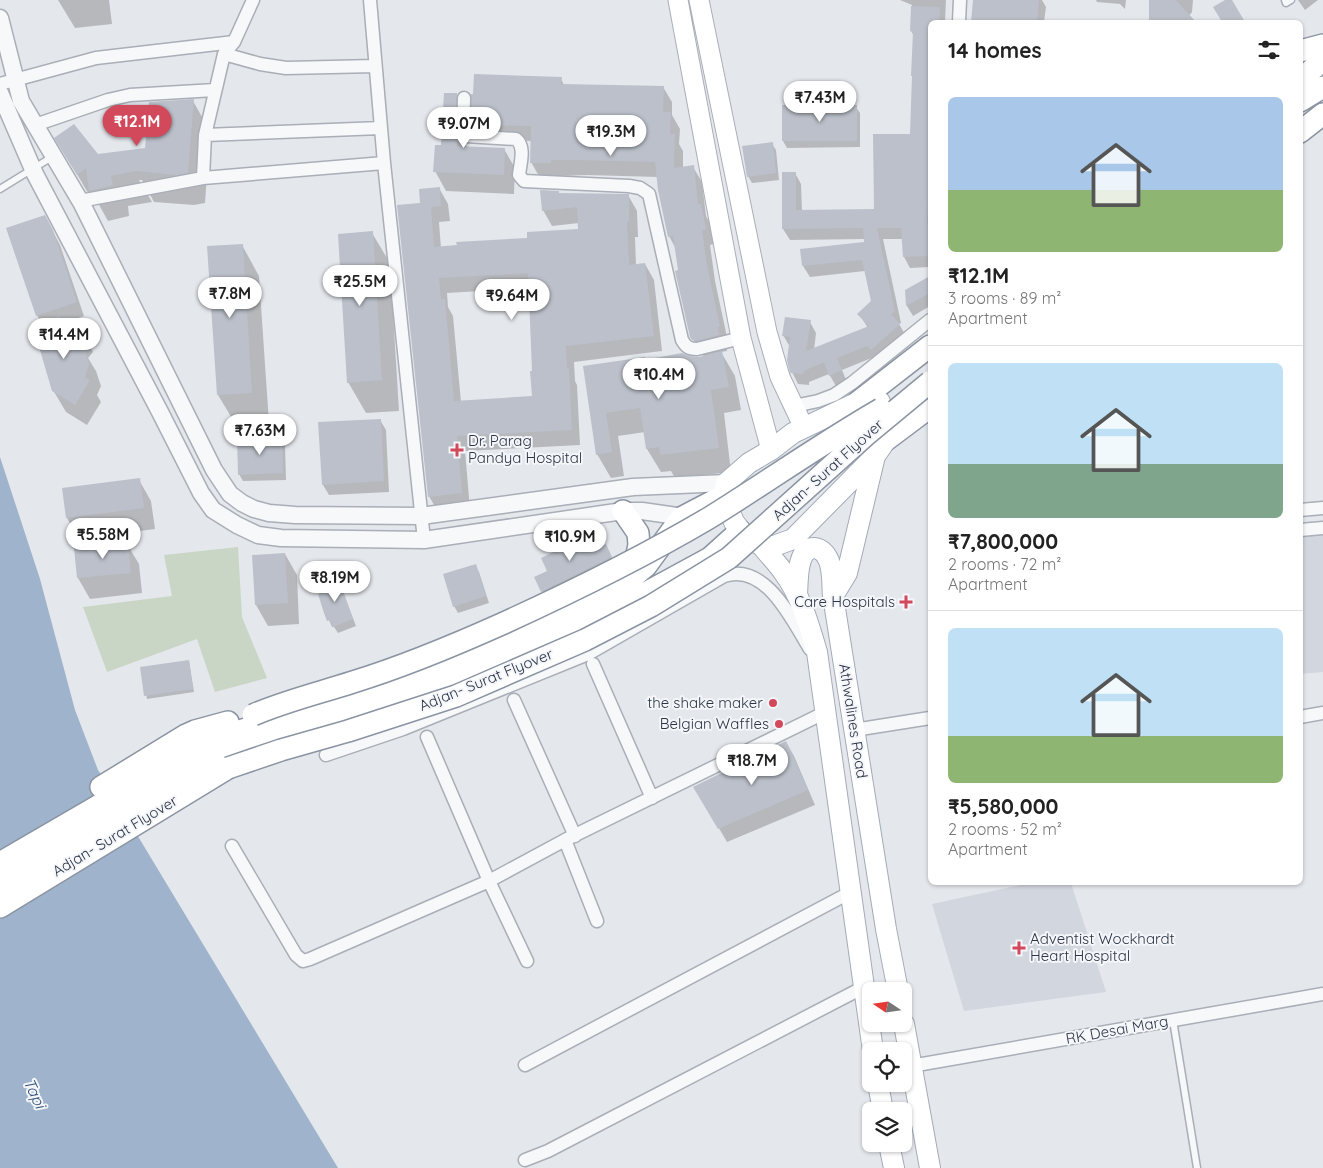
<!DOCTYPE html>
<html lang="en">
<head>
<meta charset="utf-8">
<style>
	:root { --surface:#fff; --page:#f2f2f2; --text:#222; --muted:#767676; --line:#e0e0e0; --accent:#d1495b }
	body { margin:0; font-family:Quicksand,sans-serif; background:var(--page); color:var(--text); height:100vh; display:flex; flex-direction:column; font-size:19px; white-space:nowrap }
	* { box-sizing:border-box; margin:0 }
	p { font-size:16px; color:var(--muted) }
	.icon { flex:none; width:28px; height:28px; fill:none; stroke:currentColor; stroke-width:2; stroke-linecap:round; stroke-linejoin:round }
	.map { position:relative; flex:1; overflow:hidden }
	.details { position:absolute; left:928px; top:20px; width:375px; height:865px; display:flex; flex-direction:column; background:var(--surface); border-radius:8px; box-shadow:0 1px 4px #0004 }
	.details>* { flex:none }
	.needle { width:32px; rotate:283deg }
	.fabs { position:absolute; left:862px; top:982px; display:grid; gap:10px }
	.fabs a { display:grid; place-items:center; width:50px; height:50px; border-radius:8px; background:var(--surface); box-shadow:0 1px 4px #0004; font-size:25px }
	.price { position:absolute; translate:-50% -42px; padding:0 11px; border-radius:18px; background:#fff; color:#222; font-size:16px; line-height:32px; filter:drop-shadow(0 1px 2px #0008) }
	.price::after { content:''; position:absolute; left:50%; top:30px; width:15px; height:11px; margin-left:-8px; background:inherit; clip-path:polygon(0 0,100% 0,50% 100%) }
	.price.selected { background:var(--accent); color:#fff }
	ul { padding:0; list-style:none }
	li { display:grid; align-content:center; gap:10px; height:265px; padding:0 20px }
	li+li { border-top:1px solid var(--line) }
	li span { display:grid; place-items:center; height:155px; border-radius:8px; color:#555 }
	li>.icon { margin-inline-start:auto }
	span .icon { width:90px; height:90px; fill:#fffc; stroke-width:1 }
	li b { font-size:21px }
	h2 { display:flex; justify-content:space-between; align-items:center; height:60px; padding:0 20px; font-size:21px }
	.map>svg:first-child { display:block }
</style>
</head>
<body>
<div class="map">
<svg width="1323" height="1168" viewBox="0 0 1323 1168">
	<rect width="100%" height="100%" fill="#e4e7ec"/>
	<path fill="#d2d6de" d="M1323,524V672L1300,674V526Z
		M1034,882L1071,883L1106,992L964,1011L932,904Z"/>
	<path fill="#c9d6c5" d="M238,547L242,617L267,678L215,692L197,639L107,672L83,607L172,596L164,555Z"/>
	<path fill="#9fb4cc" d="M0,457L40,579L75,710L98,770L338,1168H0Z"/>
	<path fill="#0003" fill-rule="evenodd" d="M58,0H109L112,24L75,28Z
		M900,0H946L945,22H930V267L910,268L904,257L903,239H883L901,323L899,324L906,336L878,361L874,357L842,370L847,382L836,386L829,374L809,382V385L798,384L792,372L790,347L783,335L810,322L816,333L814,350L868,328L859,314L872,301L865,271L810,277L803,266L865,243V239L790,240L783,229V173H795L801,184L802,211L875,210L911,135L913,78L912,76L914,36L911,31L912,5Z
		M974,0H1042L1046,7L1044,22H972Z
		M1096,0H1126L1125,9L1120,4L1097,2Z
		M1151,0H1193L1192,12L1189,16L1195,22H1150Z
		M1298,0H1318L1305,10Z
		M561,79L564,85L663,87L672,102V115L680,129L679,144L683,151V168L693,167L702,182L706,216L709,221L714,244L710,245L715,281L728,342L726,343L727,351L721,352L735,376L741,410L724,413L731,472L675,478L671,471L661,472L647,449L645,432L618,436L624,476L611,478L597,454L584,367L644,358L646,361L704,357L691,336L676,249L669,236L658,177L587,175L559,176V178H540L531,162L532,141L482,140L473,124Z
		M457,95L468,114L466,147L504,149L515,168L514,194L446,191L435,171Z
		M193,101L210,131L205,203L194,205L154,202L142,180H139L152,202L128,206L129,216L108,221L98,203L95,205L56,138L97,155L146,149Z
		M856,107L860,113V147L787,148L783,141Z
		M772,144L776,150L779,180L752,183L748,176Z
		M439,188L448,204L450,221L439,222L441,248L528,239L579,231V223L552,226L543,210L559,194L628,195L637,211L638,237H635L636,265L645,264L654,280L662,351L574,362L575,381L577,385L580,445L465,451L470,509L438,512L429,496L421,204ZM530,288L534,372L533,398L461,402L453,316L448,307L447,293Z
		M52,230L60,245L84,316L66,322L81,331L93,352L88,358L96,371L101,386L97,395L101,402L87,425L66,412L53,390L50,327L45,329L37,315Z
		M372,233L390,263L399,411L366,413L348,382Z
		M242,245L259,276L269,423L236,425L218,395Z
		M930,277V306L913,316L907,306L906,291Z
		M380,420L386,430L389,492L329,495L323,485Z
		M281,438L285,445L286,480L243,481L239,474Z
		M139,480L151,501L155,529L79,539L67,518L63,490Z
		M127,544L139,564L142,593L90,599L78,578Z
		M592,552H609L615,564L546,598L542,591L548,571Z
		M285,554L297,575L299,624L268,626L256,605Z
		M475,565L479,572L489,603L458,613L454,606Z
		M338,580L356,626L338,633L334,627H332L326,613Z
		M189,661L194,692L147,699L142,668Z
		M786,742L794,756L815,805L727,842L695,787Z"/>
	<path fill="#bbc0ca" fill-rule="evenodd" d="M973,0H1039L1037,22H971Z
		M1149,0H1176L1196,22H1149Z
		M1225,0H1232L1245,22H1222L1213,7Z
		M911,6L940,7L939,22H930V151L927,223H930V256L903,257L901,228H877L895,312L891,314L900,324L871,350L867,346L837,358L842,370L829,376L824,362L804,371L803,374L790,373L787,360L790,337L782,336L785,317L811,320L806,351L869,326L857,314L871,301L862,260L802,266L800,249L864,242L863,228L782,229V172H796V210L874,209L873,134H910L912,76H911L913,32L910,31Z
		M474,74L562,77L561,84L664,86L663,112H671L670,134H675L674,168L694,165L698,204H701L706,229L702,230L707,265L720,327H718L719,335L696,341L692,340L690,337L675,271L678,270L673,236L668,237L658,190L655,162L577,160H551V163H530L531,126L471,125V94H473Z
		M444,93H457L455,133L457,139V146L505,148L504,175L433,172L435,145H441Z
		M194,99L188,173L176,175L136,171L111,176L113,185L89,191L86,168L77,175L54,138L74,124L98,154L145,148L149,102Z
		M782,105H857V141H782Z
		M773,142L776,173L747,177L742,146Z
		M440,187L441,206L431,207L434,247L457,245L456,242L527,238V232L578,229L577,207L542,211L540,190L559,191V193L629,194V221L627,222L629,265L645,263L654,336L566,346L567,369L569,368L572,430L457,436L462,493L428,497L397,205L420,203L419,189ZM528,273L532,371H530L532,396L454,401L445,299H441L439,278Z
		M45,215L53,230L77,302L36,316L6,228Z
		M373,231L382,380L347,383L338,234Z
		M243,244L252,393L217,395L207,246Z
		M930,276V293L906,306L905,290Z
		M58,316L82,330L74,340L85,349L89,364L85,377L90,380L75,405L52,391L37,340Z
		M722,351L729,387L711,390L719,448L660,455L659,447L646,449L640,408L606,413L612,452L596,455L583,366L645,357V360L682,353L690,356L699,357Z
		M381,419L384,481L322,485L318,422Z
		M282,437L283,473L238,475L237,438Z
		M140,478L144,508L66,518L62,488Z
		M584,533L592,551L606,544L612,557L541,592L534,577L547,571L541,558L570,544L568,540Z
		M128,542L131,573L77,578L74,548Z
		M285,553L288,603L255,605L252,555Z
		M476,564L486,596L453,607L443,574Z
		M339,579L353,619L333,627L330,620L327,621L324,613L318,594L321,593L318,586Z
		M189,660L193,689L144,696L140,667Z
		M786,741L808,790L718,829L693,787Z"/>
	<g fill="none" stroke-linecap="round" stroke-linejoin="round">
		<defs>
			<path id="service" d="M1285,0L1286,3L1291,0
				M0,189L52,157
				M1173,1020L1197,1168"/>
			<path id="minor" d="M370,0L384,163L424,540
				M959,22L960,0
				M224,54L260,64L286,68L375,66
				M0,84L96,58L234,42
				M464,98L463,133L465,136L516,139C526,147 520,164 519,175L524,181L629,186L640,188L649,194L682,340C686,347 689,349 697,349L741,338
				M35,125L108,100L130,95L215,90
				M205,135L381,128
				M203,178L205,135L224,54L234,42L253,0
				M80,201L203,178L384,163
				M794,406L818,401L834,395L852,383L930,320
				M1300,510L1323,508
				M1300,530L1323,528
				M593,664L652,798
				M514,700L575,836
				M1300,717L1323,713
				M854,730L930,718
				M427,737L489,881L527,961
				M326,755L403,729L588,654L724,576C766,562 792,620 810,649
				M565,840L597,921
				M232,846L296,955L303,961L310,959L489,881L565,840L826,712
				M525,1065L851,892
				M911,1066L1323,994
				M525,1160L548,1151L864,987"/>
			<path id="tertiary" d="M0,18L21,101L82,204L214,470L230,494L242,503L254,509L269,513L295,515L421,516L633,487L726,483
				M0,93L35,174L160,412L201,493L213,510L237,525L258,535L281,538L424,540L623,511H642L691,518"/>
			<path id="secondary" d="M678,0L741,338L771,450
				M699,0L767,332L780,377L804,428"/>
			<path id="primary" d="M858,402H880L890,426L886,440L875,456L793,539L774,546H762L745,536L734,522L723,496L726,483L749,463L771,450L793,433Z
				M875,456L847,573L833,596L886,929L898,991
				M762,546C769,555 778,564 784,573C801,596 809,625 817,652L873,1051
				M797,595C798,583 796,547 815,548C821,549 826,554 829,561C833,571 832,585 833,596
				M904,1024L930,1168
				M878,1084L883,1111
				M889,1144L894,1168"/>
			<path id="trunk" d="M1300,51L1323,45
				M1300,80L1323,60
				M1300,101L1323,87
				M1300,132L1323,114
				M858,402L930,346
				M886,440L930,407
				M623,511L638,533L639,545L633,572
				M101,787L186,735L195,731L228,722
				M0,863L213,739L421,676L489,648L597,599L624,584L646,566L681,518L723,496
				M0,886L218,756L448,687L500,660L618,608L710,558L740,531
				M0,907L228,768"/>
		</defs>
		<use href="#service" stroke="#a9aeb7" stroke-width="9"/>
		<use href="#minor" stroke="#a9aeb7" stroke-width="15"/>
		<use href="#tertiary" stroke="#a9aeb7" stroke-width="19"/>
		<use href="#secondary" stroke="#a9aeb7" stroke-width="21"/>
		<use href="#primary" stroke="#a3abb8" stroke-width="22"/>
		<use href="#trunk" stroke="#8b94a3" stroke-width="24"/>
		<use href="#service" stroke="#f7f8fa" stroke-width="6"/>
		<use href="#minor" stroke="#f7f8fa" stroke-width="12"/>
		<use href="#tertiary" stroke="#f7f8fa" stroke-width="16"/>
		<use href="#secondary" stroke="#fff" stroke-width="19"/>
		<use href="#primary" stroke="#fff" stroke-width="20"/>
		<use href="#trunk" stroke="#fff" stroke-width="21"/>
		<defs>
			<path id="trunk-bridge" d="M253,715C285,701 319,693 353,682C405,666 455,645 504,623C574,591 643,557 709,518C767,482 822,443 881,409
				M228,768L281,750L348,731L456,696L585,640L651,606L729,558L866,435L930,382"/>
		</defs>
		<use href="#trunk-bridge" stroke="#8b94a3" stroke-width="24" stroke-linecap="butt"/>
		<use href="#trunk-bridge" stroke="#fff" stroke-width="21"/>
	</g>
	<g fill="#d1495b" stroke="#f4f6f9" stroke-width="2">
		<path d="M454.5 442.5h5v5h5v5h-5v5h-5v-5h-5v-5h5z"/>
		<path d="M903.5 594.5h5v5h5v5h-5v5h-5v-5h-5v-5h5z"/>
		<circle cx="773" cy="703" r="5"/>
		<circle cx="779" cy="724" r="5"/>
		<path d="M1016.5 940.5h5v5h5v5h-5v5h-5v-5h-5v-5h5z"/>
	</g>
	<g text-anchor="middle" stroke-width="4" stroke-linejoin="round" paint-order="stroke">
		<g font-size="15" fill="#2b3445" stroke="#f4f6f9" text-anchor="end">
			<text x="468" y="446" text-anchor="start">Dr. Parag<tspan x="468" dy="17">Pandya Hospital</tspan></text>
			<text x="895" y="607">Care Hospitals</text>
			<text x="763" y="708">the shake maker</text>
			<text x="769" y="729">Belgian Waffles</text>
			<text x="1030" y="944" text-anchor="start">Adventist Wockhardt<tspan x="1030" dy="17">Heart Hospital</tspan></text>
		</g>
		<g font-size="15" fill="#2b3445" stroke="#f4f6f9">
			<text transform="translate(828 470) rotate(-42)" y="5">Adjan- Surat Flyover</text>
			<text transform="translate(486 680) rotate(-22)" y="5">Adjan- Surat Flyover</text>
			<text transform="translate(853 721) rotate(81)" y="5">Athwalines Road</text>
			<text transform="translate(115 836) rotate(-31)" y="5">Adjan- Surat Flyover</text>
			<text transform="translate(1117 1030) rotate(-10)" y="5">RK Desai Marg</text>
		</g>
		<g font-size="16" font-style="italic" fill="#34527a" stroke="#f4f6f9">
			<text transform="translate(35 1093) rotate(65)" y="6">Tapi</text>
		</g>
	</g>
</svg>
<div class="fabs">
<a><svg class="needle" viewBox="-14 -14 28 28"><path d="M0-13l5 13h-10z" fill="#e53935"/><path d="M0 13l5-13h-10z" fill="#767676"/></svg></a>
<a><svg class="icon" aria-label="locate" viewBox="0 0 24 24"><circle cx="12" cy="12" r="6"/><path d="M12 2v4M12 18v4M2 12h4M18 12h4"/></svg></a>
<a><svg class="icon" aria-label="layers" viewBox="0 0 24 24"><path d="M12 4l9 5-9 5-9-5zM3 14l9 5 9-5"/></svg></a>
</div>
<b class="price" style="left:820px;top:123px">₹7.43M</b>
<b class="price selected" style="left:137px;top:147px">₹12.1M</b>
<b class="price" style="left:464px;top:149px">₹9.07M</b>
<b class="price" style="left:611px;top:157px">₹19.3M</b>
<b class="price" style="left:360px;top:307px">₹25.5M</b>
<b class="price" style="left:230px;top:319px">₹7.8M</b>
<b class="price" style="left:512px;top:321px">₹9.64M</b>
<b class="price" style="left:64px;top:360px">₹14.4M</b>
<b class="price" style="left:659px;top:400px">₹10.4M</b>
<b class="price" style="left:260px;top:456px">₹7.63M</b>
<b class="price" style="left:103px;top:560px">₹5.58M</b>
<b class="price" style="left:570px;top:562px">₹10.9M</b>
<b class="price" style="left:335px;top:603px">₹8.19M</b>
<b class="price" style="left:752px;top:786px">₹18.7M</b>
<section class="details">
<h2>14 homes<svg class="icon" aria-label="filters" viewBox="0 0 24 24"><path d="M4 7h16M4 17h16"/><circle cx="9" cy="7" r="2"/><circle cx="15" cy="17" r="2"/></svg></h2>
<ul>
<li><span style="background:linear-gradient(#a9c7e8 60%,#8fb573 0)"><svg class="icon" aria-label="home" viewBox="0 0 24 24"><path d="M3 11l9-7 9 7M6 9v11h12V9"/></svg></span><div><b>₹12.1M</b><p>3 rooms · 89 m²</p><p>Apartment</p></div></li>
<li><span style="background:linear-gradient(#bfe0f5 65%,#7fa58c 0)"><svg class="icon" aria-label="home" viewBox="0 0 24 24"><path d="M3 11l9-7 9 7M6 9v11h12V9"/></svg></span><div><b>₹7,800,000</b><p>2 rooms · 72 m²</p><p>Apartment</p></div></li>
<li><span style="background:linear-gradient(#bfe0f5 70%,#8fb573 0)"><svg class="icon" aria-label="home" viewBox="0 0 24 24"><path d="M3 11l9-7 9 7M6 9v11h12V9"/></svg></span><div><b>₹5,580,000</b><p>2 rooms · 52 m²</p><p>Apartment</p></div></li>
</ul>
</section>
</div>
</body>
</html>
